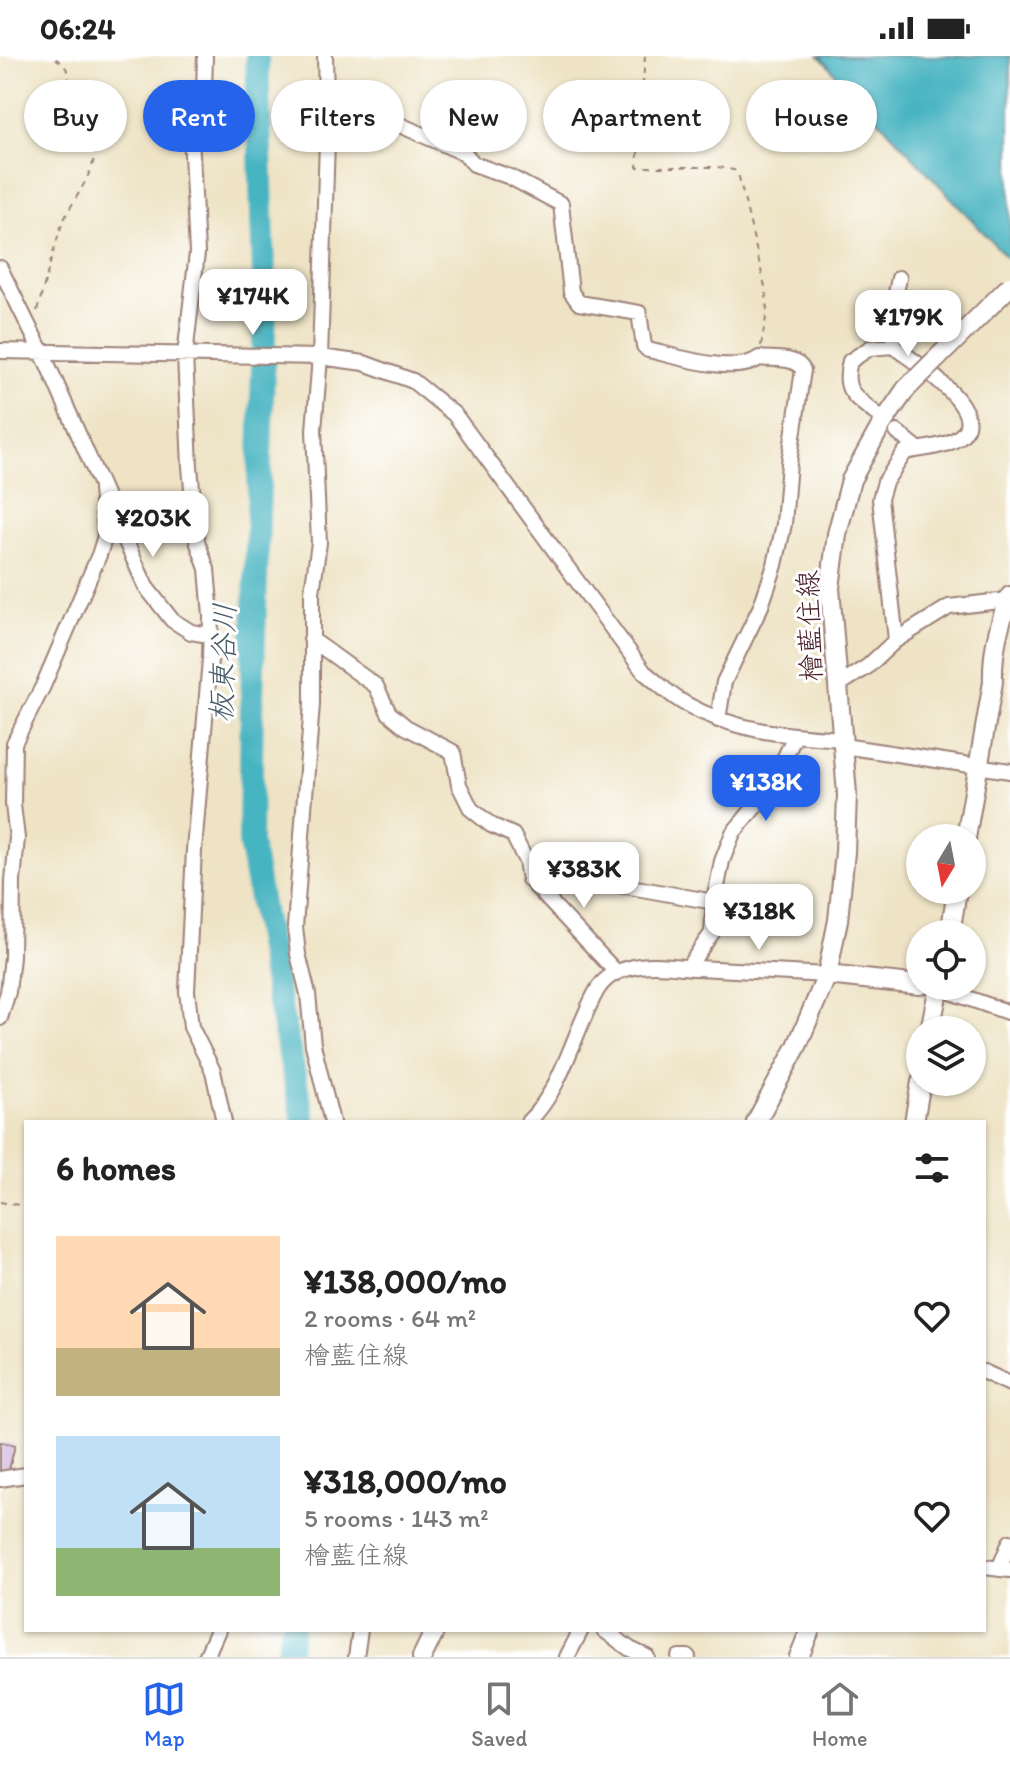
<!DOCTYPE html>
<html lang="en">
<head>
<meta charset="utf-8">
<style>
	:root { --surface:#fff; --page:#f2f2f2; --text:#222; --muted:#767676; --line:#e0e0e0; --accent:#2563eb }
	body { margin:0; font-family:Itim,"Klee One",sans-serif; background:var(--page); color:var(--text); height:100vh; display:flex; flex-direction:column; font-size:30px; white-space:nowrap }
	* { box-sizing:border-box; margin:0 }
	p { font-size:26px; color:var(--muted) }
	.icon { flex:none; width:44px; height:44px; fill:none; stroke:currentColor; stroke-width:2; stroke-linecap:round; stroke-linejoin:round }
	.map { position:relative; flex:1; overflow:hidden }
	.drawer { position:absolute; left:24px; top:1064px; width:962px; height:512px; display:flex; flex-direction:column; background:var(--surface); border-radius:0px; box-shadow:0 2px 6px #0004 }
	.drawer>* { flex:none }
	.top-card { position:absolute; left:24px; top:24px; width:962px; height:72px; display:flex; gap:16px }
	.needle { width:52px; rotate:190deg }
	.buttons { position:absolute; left:906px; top:768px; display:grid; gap:16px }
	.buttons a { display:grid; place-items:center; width:80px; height:80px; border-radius:50%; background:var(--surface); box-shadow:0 2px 6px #0004; font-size:40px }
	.price { position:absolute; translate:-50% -68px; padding:0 18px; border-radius:16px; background:#fff; color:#222; font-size:26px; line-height:52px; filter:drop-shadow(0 2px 4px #0008) }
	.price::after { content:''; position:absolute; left:50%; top:48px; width:24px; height:18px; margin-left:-12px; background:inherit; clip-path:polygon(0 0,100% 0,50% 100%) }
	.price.on { background:var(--accent); color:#fff }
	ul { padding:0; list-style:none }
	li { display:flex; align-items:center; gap:24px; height:200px; padding:0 32px }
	li span { display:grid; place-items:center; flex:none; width:224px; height:160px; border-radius:0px; color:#555 }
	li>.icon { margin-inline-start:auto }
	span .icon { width:96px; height:96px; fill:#fffc; stroke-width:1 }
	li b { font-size:34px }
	h2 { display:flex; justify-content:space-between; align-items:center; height:96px; padding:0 32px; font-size:34px }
	.tag { padding:0 28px; border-radius:36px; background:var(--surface); box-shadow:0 2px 6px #0004; font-size:28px; line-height:72px }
	.tag.on { background:var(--accent); color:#fff }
	.status { display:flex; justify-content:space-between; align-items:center; height:56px; padding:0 40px; background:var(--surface); direction:ltr }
	.status svg { height:22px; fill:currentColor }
	.menu { display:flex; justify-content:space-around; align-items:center; height:112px; border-top:2px solid var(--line); background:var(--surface); font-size:22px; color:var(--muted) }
	.menu a { display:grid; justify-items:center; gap:4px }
	.menu .on { color:var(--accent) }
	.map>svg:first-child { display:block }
</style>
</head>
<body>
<div class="status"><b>06:24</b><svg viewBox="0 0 49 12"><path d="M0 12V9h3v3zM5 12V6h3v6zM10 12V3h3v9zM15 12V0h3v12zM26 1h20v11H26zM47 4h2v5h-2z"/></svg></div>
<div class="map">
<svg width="1010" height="1601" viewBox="0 0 1010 1601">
	<rect width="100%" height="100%" fill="#fff"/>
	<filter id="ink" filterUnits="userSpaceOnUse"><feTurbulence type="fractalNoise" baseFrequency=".0125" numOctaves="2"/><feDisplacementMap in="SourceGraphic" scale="16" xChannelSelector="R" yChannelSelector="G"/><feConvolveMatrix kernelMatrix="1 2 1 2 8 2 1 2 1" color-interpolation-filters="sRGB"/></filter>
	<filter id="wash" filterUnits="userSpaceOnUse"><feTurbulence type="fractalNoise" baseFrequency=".006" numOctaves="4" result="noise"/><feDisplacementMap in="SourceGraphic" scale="32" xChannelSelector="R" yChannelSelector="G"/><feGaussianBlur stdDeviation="1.8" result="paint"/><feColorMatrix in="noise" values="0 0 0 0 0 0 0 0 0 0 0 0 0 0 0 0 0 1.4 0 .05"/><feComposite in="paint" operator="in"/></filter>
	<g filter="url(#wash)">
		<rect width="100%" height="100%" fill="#eee3c5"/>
		<path fill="#46b4c1" stroke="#486a76" stroke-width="2" d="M819,0H1010V205Z"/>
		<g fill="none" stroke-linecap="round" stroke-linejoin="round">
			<path stroke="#46b4c1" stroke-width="24" d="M257,0L265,251L252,641L250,786L276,933L304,1066
				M287,1601L292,1574"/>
		</g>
		<g id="blocks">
			<path fill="#c4a0d2" d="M0,1386L15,1389L8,1418L0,1417Z"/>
		</g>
	</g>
	<g filter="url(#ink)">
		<use href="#blocks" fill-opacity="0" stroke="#9c8178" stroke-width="2"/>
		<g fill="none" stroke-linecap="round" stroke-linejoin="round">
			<defs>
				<path id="minor" d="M205,0L204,35L191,79L197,197L185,299L190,411L197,485L207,513L211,560L210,603L194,794L187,935L191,971L213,1015L224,1066
					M325,0L327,85L320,301L314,374L319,487L312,536V648L295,871L298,898L308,938L313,989L332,1066
					M393,66L464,97L474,108L510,121L561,148L571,236L579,247L639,257L644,290L648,294C675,300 737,320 759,302C774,304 795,300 803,314L789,407L784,468L775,509L761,550L724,626L718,664
					M0,212L47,307L146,531L172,564L191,576L209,579
					M893,290C913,305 1008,364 948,387C935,392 919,393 905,396L885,426L880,443L896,584
					M0,295L320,301L364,307L413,325L455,359L644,616C657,626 669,639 684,647C735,676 785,679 842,683
					M875,357C854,340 842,335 850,305L870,292L893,290L894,247L899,222
					M897,376L918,393
					M311,583L376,630L389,657L406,671L453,696L459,729L471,753L491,769L513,779L526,805L603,826L714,846
					M838,629L867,611L896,584L949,551L1008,544
					M843,690L1010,715
					M526,805L529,823L616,916
					M688,911L712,877L714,846L722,805L733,777L769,734L795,680
					M939,932L1010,957
					M0,962L8,936L12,901L13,825L17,782L13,749L14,687L43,630L99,499L105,480L101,433
					M528,1066C563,1032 573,978 596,936C603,923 616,915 630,912C652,906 676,911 698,912C741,914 784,917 827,919
					M984,1316L1010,1328
					M0,1423L26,1419
					M984,1511L1010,1514
					M999,1513L1010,1486
					M604,1574L630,1593L647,1601
					M206,1601L218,1574
					M356,1601L360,1574
					M567,1601L581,1574
					M679,1601H688"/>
				<path id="major" d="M966,782L993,626C992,597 999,567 1010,540
					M950,878L957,834
					M827,919L920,929
					M930,974L939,930
					M756,1066L797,990L827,919L838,864L845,796L847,738L830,532L837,478L851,424L882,368L906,333
					M914,1066L921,1026
					M422,1601L435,1574
					M799,1601L810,1574"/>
			</defs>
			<use href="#minor" stroke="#9c8178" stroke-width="18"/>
			<use href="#major" stroke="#9c8178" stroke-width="22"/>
			<path stroke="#9c8178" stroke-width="2" stroke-dasharray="6 6" stroke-linecap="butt" d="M645,0L637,111H718L734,114L739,121L766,235L767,256L761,290
				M37,255C45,227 52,198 61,171C71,143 104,110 93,79L57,62C55,32 88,23 52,0
				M0,1146L26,1150"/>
			<use href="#minor" stroke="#fff" stroke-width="14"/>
			<use href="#major" stroke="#fff" stroke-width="18"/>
			<defs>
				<path id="major-bridge" d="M906,333L1010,230"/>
			</defs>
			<use href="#major-bridge" stroke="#9c8178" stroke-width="22" stroke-linecap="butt"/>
			<use href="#major-bridge" stroke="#fff" stroke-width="18"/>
		</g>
	</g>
	<g text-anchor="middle" stroke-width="6" stroke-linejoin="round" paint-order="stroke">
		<g font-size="28" fill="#4a1f2b" stroke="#fff">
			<text transform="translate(809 570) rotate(-92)" y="10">檜藍住線</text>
		</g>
		<g font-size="30" font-style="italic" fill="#485b67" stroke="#fff">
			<text transform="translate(223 607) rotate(-88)" y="10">板東谷川</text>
		</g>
	</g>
</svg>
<div class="buttons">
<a><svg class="needle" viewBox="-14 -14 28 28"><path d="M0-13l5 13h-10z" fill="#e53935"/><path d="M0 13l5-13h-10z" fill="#767676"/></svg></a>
<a><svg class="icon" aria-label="locate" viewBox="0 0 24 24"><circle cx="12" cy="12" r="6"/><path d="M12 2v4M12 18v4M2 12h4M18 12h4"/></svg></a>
<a><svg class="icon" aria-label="layers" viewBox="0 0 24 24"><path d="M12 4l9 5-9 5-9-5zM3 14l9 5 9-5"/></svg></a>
</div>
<b class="price" style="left:253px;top:281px">¥174K</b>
<b class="price" style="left:908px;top:302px">¥179K</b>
<b class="price" style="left:153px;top:503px">¥203K</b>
<b class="price on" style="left:766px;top:767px">¥138K</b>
<b class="price" style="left:584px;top:854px">¥383K</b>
<b class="price" style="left:759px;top:896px">¥318K</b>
<div class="top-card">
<a class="tag">Buy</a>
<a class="tag on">Rent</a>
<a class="tag">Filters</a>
<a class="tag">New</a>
<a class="tag">Apartment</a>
<a class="tag">House</a>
</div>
<section class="drawer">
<h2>6 homes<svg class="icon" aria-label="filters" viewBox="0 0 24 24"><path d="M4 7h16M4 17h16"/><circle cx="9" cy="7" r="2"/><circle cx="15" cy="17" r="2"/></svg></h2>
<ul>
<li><span style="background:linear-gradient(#ffd9b3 70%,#c2b280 0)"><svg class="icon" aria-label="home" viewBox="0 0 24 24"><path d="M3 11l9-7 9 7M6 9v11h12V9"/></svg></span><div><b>¥138,000/mo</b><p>2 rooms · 64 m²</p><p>檜藍住線</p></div><svg class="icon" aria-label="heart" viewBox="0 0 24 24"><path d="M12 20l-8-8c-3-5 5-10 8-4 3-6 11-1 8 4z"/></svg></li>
<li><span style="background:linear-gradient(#bfe0f5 70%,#8fb573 0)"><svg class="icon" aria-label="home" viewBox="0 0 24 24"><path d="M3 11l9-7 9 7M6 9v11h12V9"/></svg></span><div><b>¥318,000/mo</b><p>5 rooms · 143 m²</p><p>檜藍住線</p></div><svg class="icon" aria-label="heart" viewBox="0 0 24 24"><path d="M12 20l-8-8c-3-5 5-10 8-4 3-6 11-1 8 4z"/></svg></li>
</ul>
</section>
</div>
<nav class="menu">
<a class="on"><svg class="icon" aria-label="map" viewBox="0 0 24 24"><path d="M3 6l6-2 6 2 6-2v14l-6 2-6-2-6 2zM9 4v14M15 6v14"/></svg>Map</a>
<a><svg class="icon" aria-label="saved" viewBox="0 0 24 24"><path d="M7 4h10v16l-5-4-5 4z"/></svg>Saved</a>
<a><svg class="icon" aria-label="home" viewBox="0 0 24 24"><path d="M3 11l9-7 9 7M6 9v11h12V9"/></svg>Home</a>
</nav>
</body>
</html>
